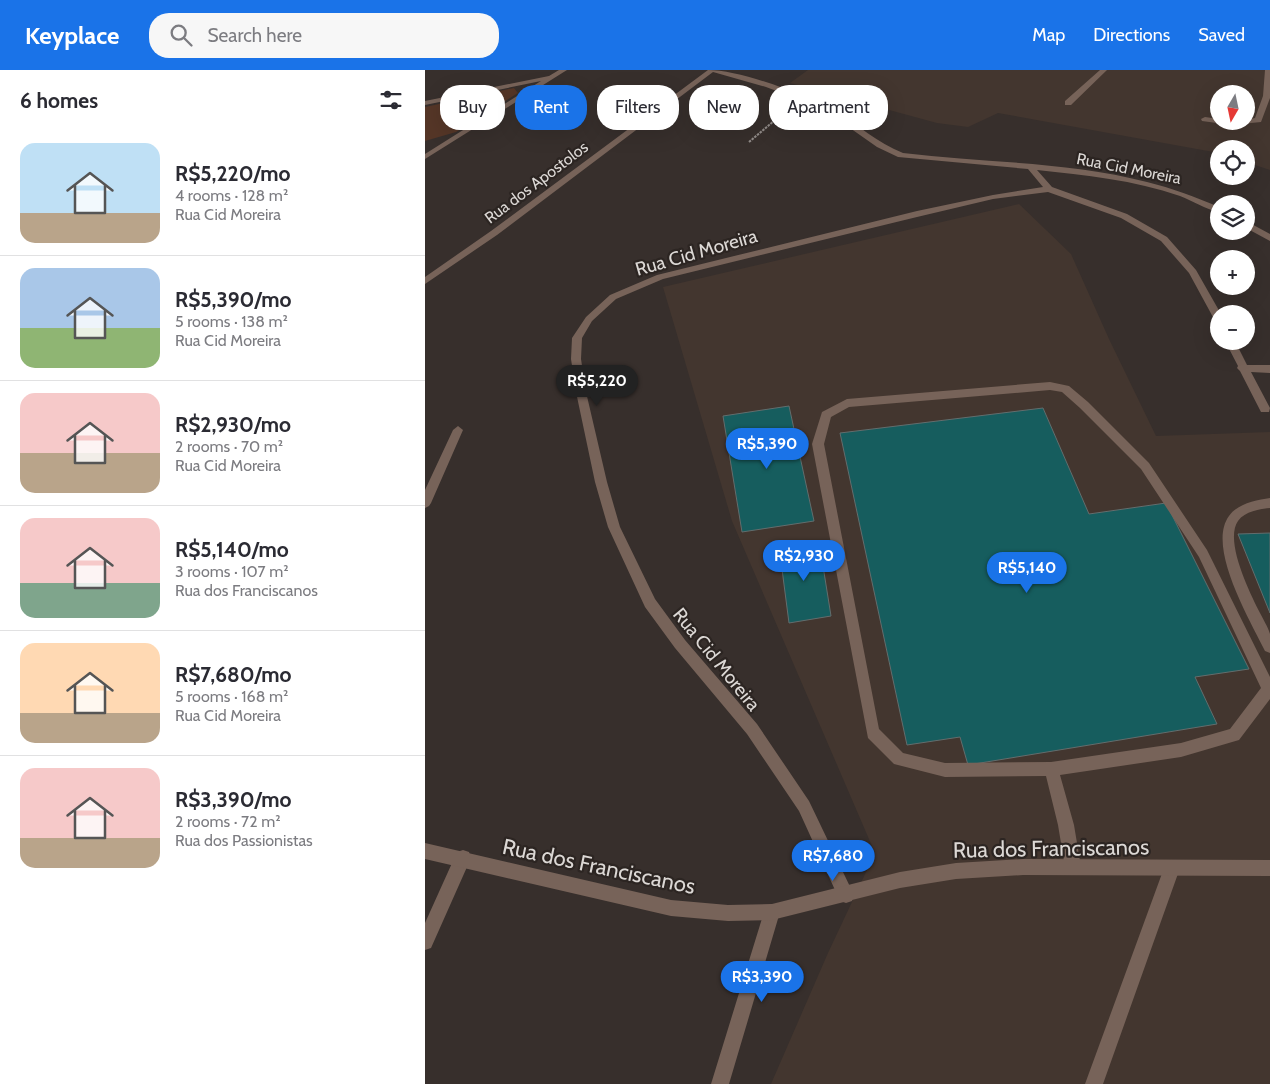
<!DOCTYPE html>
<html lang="en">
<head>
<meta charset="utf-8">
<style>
	:root { --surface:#fff; --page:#f7f7f7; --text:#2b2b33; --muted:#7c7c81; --line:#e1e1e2; --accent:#1a73e8 }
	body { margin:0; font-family:Cabin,sans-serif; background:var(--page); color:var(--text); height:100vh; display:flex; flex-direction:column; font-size:19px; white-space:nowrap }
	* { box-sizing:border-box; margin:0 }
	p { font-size:16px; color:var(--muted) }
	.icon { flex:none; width:28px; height:28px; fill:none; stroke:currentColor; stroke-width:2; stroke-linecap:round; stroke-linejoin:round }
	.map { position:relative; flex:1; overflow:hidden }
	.side { display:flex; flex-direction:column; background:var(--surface); width:425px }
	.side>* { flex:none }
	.hud { position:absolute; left:15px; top:15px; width:475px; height:45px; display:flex; gap:10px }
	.needle { width:32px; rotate:189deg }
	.tools { position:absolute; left:785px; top:15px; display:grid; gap:10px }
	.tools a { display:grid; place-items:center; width:45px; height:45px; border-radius:50%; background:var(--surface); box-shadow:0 5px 20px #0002; font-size:25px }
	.price { position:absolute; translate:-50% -42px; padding:0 11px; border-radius:18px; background:var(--accent); color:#fff; font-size:16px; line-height:32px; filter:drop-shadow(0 1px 2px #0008) }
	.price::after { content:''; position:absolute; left:50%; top:30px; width:15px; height:11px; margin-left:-8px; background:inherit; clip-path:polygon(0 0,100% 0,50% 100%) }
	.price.current { background:#222; color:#fff }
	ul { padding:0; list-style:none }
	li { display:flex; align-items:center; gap:15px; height:125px; padding:0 20px }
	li+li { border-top:1px solid var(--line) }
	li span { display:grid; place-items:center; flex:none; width:140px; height:100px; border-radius:15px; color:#555 }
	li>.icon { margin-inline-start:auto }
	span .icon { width:60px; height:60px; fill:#fffc; stroke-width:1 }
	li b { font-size:21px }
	h2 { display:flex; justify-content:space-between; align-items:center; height:60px; padding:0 20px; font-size:21px }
	.pill { padding:0 18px; border-radius:20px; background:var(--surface); box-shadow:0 5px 20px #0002; font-size:18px; line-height:45px }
	.pill.current { background:var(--accent); color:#fff }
	header { display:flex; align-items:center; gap:30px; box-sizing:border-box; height:70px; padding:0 25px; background:var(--accent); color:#fff }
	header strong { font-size:24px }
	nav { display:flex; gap:28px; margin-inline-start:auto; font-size:18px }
	.search { width:350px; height:45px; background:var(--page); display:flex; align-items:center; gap:12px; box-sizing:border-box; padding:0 18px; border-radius:20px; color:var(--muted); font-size:19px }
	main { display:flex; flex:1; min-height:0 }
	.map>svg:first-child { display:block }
</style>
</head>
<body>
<header>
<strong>Keyplace</strong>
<div class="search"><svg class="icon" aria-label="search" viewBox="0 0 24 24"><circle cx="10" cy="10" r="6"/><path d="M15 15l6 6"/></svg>Search here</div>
<nav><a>Map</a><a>Directions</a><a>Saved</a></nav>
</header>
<main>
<section class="side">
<h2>6 homes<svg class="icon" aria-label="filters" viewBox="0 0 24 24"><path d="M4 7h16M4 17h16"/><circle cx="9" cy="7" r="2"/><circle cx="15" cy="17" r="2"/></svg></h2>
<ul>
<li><span style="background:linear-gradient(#bfe0f5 70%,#b9a48a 0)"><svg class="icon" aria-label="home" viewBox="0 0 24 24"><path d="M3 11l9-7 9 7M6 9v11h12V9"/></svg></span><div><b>R$5,220/mo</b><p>4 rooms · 128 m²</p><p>Rua Cid Moreira</p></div></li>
<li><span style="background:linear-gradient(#a9c7e8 60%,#8fb573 0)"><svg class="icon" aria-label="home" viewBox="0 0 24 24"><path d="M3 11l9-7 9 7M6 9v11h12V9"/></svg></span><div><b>R$5,390/mo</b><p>5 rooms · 138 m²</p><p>Rua Cid Moreira</p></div></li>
<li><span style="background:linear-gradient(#f6c9c9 60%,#b9a48a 0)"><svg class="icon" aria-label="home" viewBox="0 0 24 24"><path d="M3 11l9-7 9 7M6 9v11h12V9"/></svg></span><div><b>R$2,930/mo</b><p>2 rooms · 70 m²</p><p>Rua Cid Moreira</p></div></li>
<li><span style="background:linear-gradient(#f6c9c9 65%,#7fa58c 0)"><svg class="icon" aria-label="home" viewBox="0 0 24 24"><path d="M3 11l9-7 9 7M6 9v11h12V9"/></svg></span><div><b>R$5,140/mo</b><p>3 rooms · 107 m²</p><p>Rua dos Franciscanos</p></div></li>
<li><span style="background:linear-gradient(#ffd9b3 70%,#b9a48a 0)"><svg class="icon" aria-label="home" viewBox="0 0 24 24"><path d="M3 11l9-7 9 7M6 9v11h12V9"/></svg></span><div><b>R$7,680/mo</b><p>5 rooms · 168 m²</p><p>Rua Cid Moreira</p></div></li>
<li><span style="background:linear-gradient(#f6c9c9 70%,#b9a48a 0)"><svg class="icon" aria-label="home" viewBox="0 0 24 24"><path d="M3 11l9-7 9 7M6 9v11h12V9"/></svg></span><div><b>R$3,390/mo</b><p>2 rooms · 72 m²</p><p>Rua dos Passionistas</p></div></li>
</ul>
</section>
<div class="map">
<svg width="845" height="1014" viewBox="0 0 845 1014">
	<rect width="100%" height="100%" fill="#372f2c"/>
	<path fill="#43362f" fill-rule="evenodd" d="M383,0H845V100L821,92V79H794V83L573,43L543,57L512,53L365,13ZM794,24H821V51H794Z
		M594,134L646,184L684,269L731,366L845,362V1014H346L403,883L450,783L307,451L238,217Z"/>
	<path fill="#553627" d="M89,18L93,23L31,62L0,71V37Z"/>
	<path fill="#165d5e" stroke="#636d6d" d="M364,336L389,451L317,462L298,346Z
		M618,338L664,444L741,433L824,599L770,607L792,654L543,695L535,667L482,675L415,363Z
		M845,463V543L813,464Z
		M394,471L406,546L364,553L354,476Z"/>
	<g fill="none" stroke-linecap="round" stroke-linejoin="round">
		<path stroke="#918b88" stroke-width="2" stroke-dasharray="2.5 1" stroke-linecap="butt" d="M324,72L362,40"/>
		<path fill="#776359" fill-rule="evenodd" d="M675,0H682L646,35H640V31Z
			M840,0H845V28L836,52L806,55L777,51L776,49L780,47L794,49V51H821V50L830,48L838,26Z
			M625,312L644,316L663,332L724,393L782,480L845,607V629L814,670L756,687L635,705L649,755L656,797L654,803L648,805L642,803L640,797L633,755L621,706L520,707L469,694L443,668L387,374L397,342L422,329ZM625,320L637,322L655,338L716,399L774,487L836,618L805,659L756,673L626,692L520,693L478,683L454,659L399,374L406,347L424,337Z
			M845,428V438C835,439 820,441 813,451C799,471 825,523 835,543C838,549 843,557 845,564C845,569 845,577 845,583L840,581C826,552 781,477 804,446C812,434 831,430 845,428Z
			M747,790L753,792L755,798L678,1014H660L739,798L741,792Z"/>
		<path fill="#776359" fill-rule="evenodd" d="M134,0H142L0,89V84L116,11L0,35V31L124,6Z
			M283,0C315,0 380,24 409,41C433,54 452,73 478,83C558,93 643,91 722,112C747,118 770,127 794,137V142C780,139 768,131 755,126C709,110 660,105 612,100L627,117L702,144L742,167L771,200L796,244H794V252L789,249L764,203L736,171L696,148L623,122L568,129L492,147L238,209L191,229L167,251L157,268L156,289L161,322L182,412L195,457L230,529L260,570L332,654L384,731L429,825L427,831L421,833L415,831L374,741L322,664L250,578L220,537L183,457L170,412L151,322L146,289L147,268L161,247L185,225L232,205L492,141L568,125L618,117L603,99L473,87L452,77L405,44L381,32L341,17L288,2L72,165L0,214V207L66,161Z
			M821,151L845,164V171L821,158Z
			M800,271H810L822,295H845V303L826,302L845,338L844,342H836L815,301L812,298L813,296Z
			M33,356L38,360L6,433L4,436L0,438V420L28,360Z
			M38,780L44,782L46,788L6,878L0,880V853L32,782Z
			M347,834L353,836L355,842L304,1014H286L339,842L341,836Z"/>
		<path fill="#776359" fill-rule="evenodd" d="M0,773L246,830L303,835L347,834L475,802L531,793L598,789L845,790V806L598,805L531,809L475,818L347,850L303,851L246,846L0,789Z"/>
	</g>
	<g text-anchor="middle" stroke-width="4.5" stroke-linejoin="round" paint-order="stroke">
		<g font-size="16" fill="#dcd8d5" stroke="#2c2522">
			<text transform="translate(704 98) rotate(11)" y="6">Rua Cid Moreira</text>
			<text transform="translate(111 112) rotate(-37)" y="6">Rua dos Apostolos</text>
		</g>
		<g font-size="19" fill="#dcd8d5" stroke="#2c2522">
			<text transform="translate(271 182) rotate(-16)" y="7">Rua Cid Moreira</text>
			<text transform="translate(292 589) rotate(51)" y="7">Rua Cid Moreira</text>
		</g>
		<g font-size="22" fill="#dcd8d5" stroke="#2c2522">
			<text transform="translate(626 778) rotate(-1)" y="8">Rua dos Franciscanos</text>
			<text transform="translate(174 796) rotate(12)" y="8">Rua dos Franciscanos</text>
		</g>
	</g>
</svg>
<div class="tools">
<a><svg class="needle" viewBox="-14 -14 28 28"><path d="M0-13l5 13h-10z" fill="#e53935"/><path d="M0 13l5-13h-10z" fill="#7c7c81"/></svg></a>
<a><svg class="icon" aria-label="locate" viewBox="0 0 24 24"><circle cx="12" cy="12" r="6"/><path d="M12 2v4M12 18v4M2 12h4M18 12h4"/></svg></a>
<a><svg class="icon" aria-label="layers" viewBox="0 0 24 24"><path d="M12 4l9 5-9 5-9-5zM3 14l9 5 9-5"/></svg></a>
<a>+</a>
<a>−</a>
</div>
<b class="price current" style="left:172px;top:337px">R$5,220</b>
<b class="price" style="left:342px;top:400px">R$5,390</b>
<b class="price" style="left:379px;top:512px">R$2,930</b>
<b class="price" style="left:602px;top:524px">R$5,140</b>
<b class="price" style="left:408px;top:812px">R$7,680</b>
<b class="price" style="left:337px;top:933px">R$3,390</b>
<div class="hud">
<a class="pill">Buy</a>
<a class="pill current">Rent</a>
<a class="pill">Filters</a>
<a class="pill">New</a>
<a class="pill">Apartment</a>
</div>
</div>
</main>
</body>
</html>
